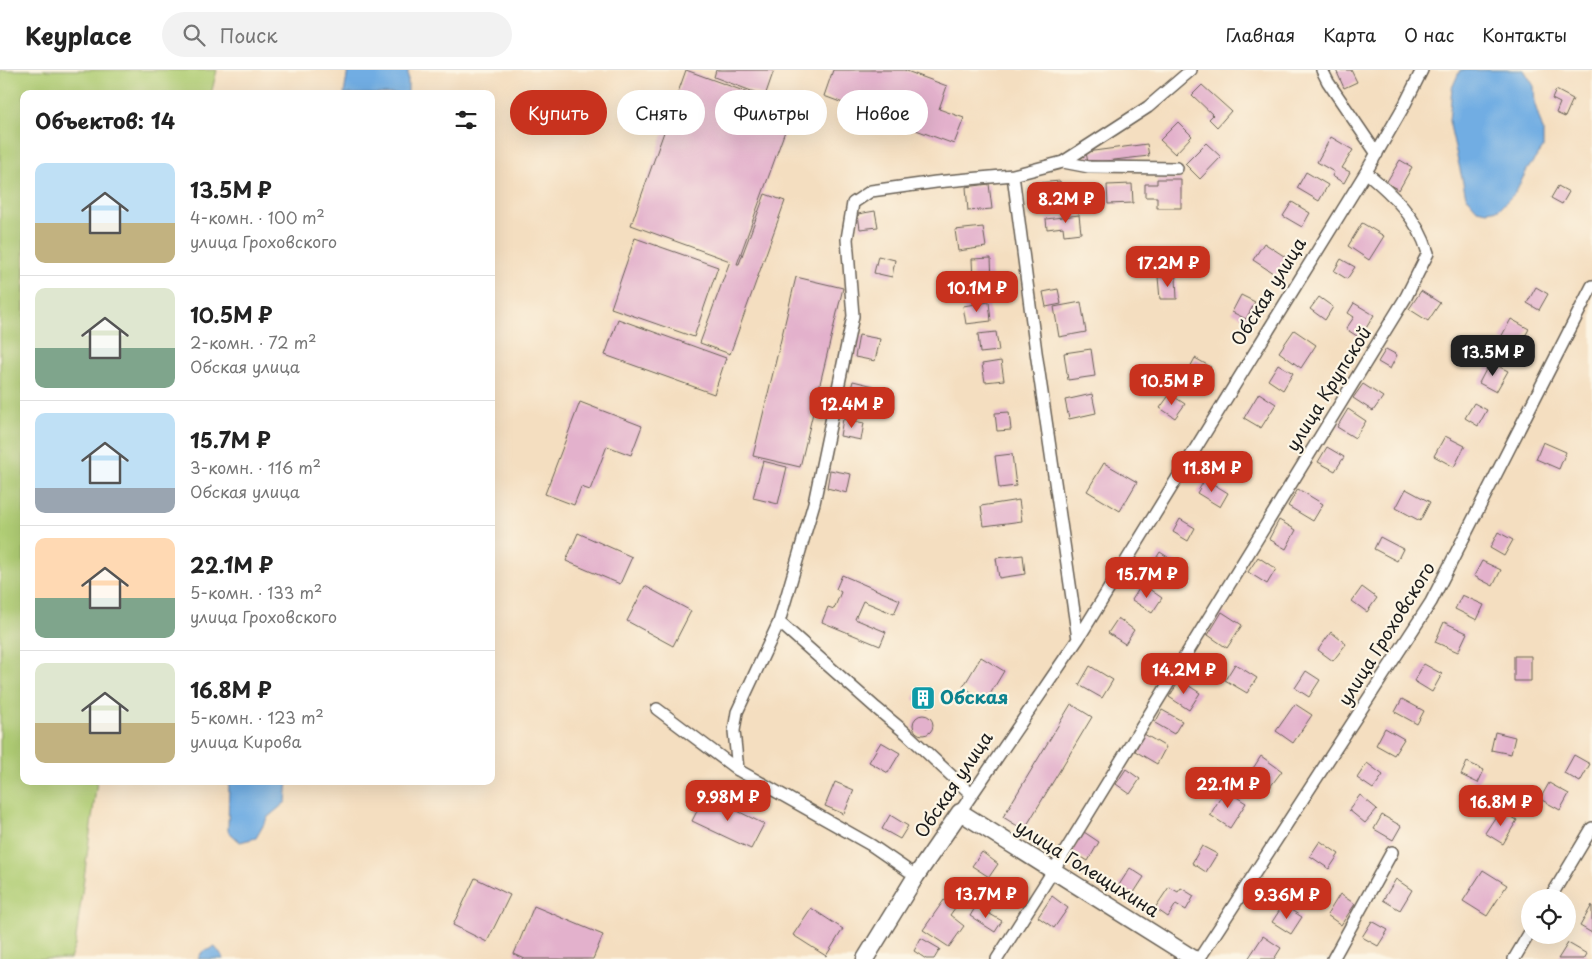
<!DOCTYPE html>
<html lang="ru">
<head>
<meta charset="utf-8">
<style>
	:root { --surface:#fff; --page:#f2f2f2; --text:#222; --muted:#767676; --line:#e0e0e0; --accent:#c8321e }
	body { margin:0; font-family:"Playpen Sans",sans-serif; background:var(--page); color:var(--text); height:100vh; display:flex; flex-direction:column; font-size:19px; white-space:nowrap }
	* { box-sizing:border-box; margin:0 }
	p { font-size:16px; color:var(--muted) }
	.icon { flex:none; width:28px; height:28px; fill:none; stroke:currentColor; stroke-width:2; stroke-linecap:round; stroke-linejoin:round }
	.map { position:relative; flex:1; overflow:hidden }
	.panel { position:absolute; left:20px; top:20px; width:475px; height:695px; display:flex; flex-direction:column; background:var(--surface); border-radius:10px; box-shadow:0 5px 20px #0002 }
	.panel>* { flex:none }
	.banner { position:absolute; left:510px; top:20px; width:475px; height:45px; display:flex; gap:10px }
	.fabs { position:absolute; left:1521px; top:819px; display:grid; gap:10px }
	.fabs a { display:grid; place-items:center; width:55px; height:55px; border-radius:50%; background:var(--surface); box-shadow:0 5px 20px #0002; font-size:25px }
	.price { position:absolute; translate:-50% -42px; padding:0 11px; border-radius:10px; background:var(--accent); color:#fff; font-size:16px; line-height:32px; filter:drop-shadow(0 1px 2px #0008) }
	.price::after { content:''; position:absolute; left:50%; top:30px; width:15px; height:11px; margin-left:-8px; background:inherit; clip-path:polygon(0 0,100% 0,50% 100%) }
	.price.current { background:#222; color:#fff }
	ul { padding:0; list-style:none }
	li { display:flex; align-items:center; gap:15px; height:125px; padding:0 15px }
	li+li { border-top:1px solid var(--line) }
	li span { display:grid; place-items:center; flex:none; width:140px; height:100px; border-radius:10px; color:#555 }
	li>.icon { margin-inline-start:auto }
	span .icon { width:60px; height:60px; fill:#fffc; stroke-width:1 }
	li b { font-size:21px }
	h2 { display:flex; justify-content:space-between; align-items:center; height:60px; padding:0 15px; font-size:21px }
	.pill { padding:0 18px; border-radius:22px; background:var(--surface); box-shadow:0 5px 20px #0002; font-size:18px; line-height:45px }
	.pill.current { background:var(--accent); color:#fff }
	header { display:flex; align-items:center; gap:30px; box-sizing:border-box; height:70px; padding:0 25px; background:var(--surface); border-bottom:1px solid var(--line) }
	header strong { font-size:24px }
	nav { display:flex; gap:28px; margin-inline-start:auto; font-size:18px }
	.search { width:350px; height:45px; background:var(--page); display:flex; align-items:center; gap:12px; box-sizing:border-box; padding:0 18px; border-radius:28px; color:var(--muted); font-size:19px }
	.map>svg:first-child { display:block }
</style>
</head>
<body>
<header>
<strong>Keyplace</strong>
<div class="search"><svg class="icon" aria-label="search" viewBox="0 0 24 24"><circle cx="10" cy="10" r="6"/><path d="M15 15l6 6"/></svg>Поиск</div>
<nav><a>Главная</a><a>Карта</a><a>О нас</a><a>Контакты</a></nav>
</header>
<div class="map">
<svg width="1592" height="889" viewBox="0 0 1592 889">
	<rect width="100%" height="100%" fill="#fcf5e5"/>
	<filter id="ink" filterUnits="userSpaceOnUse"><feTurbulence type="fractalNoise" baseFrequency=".02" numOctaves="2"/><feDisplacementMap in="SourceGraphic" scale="10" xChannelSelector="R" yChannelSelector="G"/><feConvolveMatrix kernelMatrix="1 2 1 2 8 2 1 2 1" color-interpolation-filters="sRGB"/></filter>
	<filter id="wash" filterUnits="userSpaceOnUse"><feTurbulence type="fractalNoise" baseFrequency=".0096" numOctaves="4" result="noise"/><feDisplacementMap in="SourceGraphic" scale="20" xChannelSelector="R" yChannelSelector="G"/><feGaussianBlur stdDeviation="1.12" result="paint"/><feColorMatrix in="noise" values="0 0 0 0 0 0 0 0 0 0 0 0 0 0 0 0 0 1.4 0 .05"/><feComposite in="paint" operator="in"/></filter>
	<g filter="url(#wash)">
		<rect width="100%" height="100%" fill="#f4dec0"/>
		<path fill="#b0cd74" stroke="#667448" d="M0,0H217L211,24H24V711H97L75,875L70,889H0Z"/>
		<path fill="#71ade3" stroke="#466480" d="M348,0H408V24H344Z
			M1460,0H1524L1534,16L1535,35L1543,60V78L1527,100L1515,123L1499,139L1487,141L1477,139L1466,126L1449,51L1452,18Z
			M229,711H288L286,732L268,747L256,768L240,772L228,761Z
			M215,877L224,889H198L202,882Z"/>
		<g id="blocks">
			<path fill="#e3b1cc" d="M686,0L793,39L737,194H739L765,124L785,131L730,284L700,273L730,191L631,155Z
				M716,0H774L765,26L714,7Z
				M833,0H904L947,16L939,39L964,48L954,74L824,26Z
				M1336,0H1351L1357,12L1344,18Z
				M1202,15L1231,41L1217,57L1209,49L1213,45L1192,25Z
				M1556,20L1573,29L1565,47L1556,43L1560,33L1552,29Z
				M1178,52L1192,66L1175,84L1160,70Z
				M1331,67L1353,80L1342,98L1350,102L1344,113L1332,106L1334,102L1317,92Z
				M1206,73L1221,87L1200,109L1185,94Z
				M1147,74L1149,86L1088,93L1086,82Z
				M1400,90L1412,97L1399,120L1386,113Z
				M1306,102L1328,115L1319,131L1297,118Z
				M1157,109H1181V138H1157V127H1145V114H1157Z
				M1060,111L1062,129L1040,131L1038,113Z
				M989,114L992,139L968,141L966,117Z
				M1132,114L1133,133L1108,134L1107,115Z
				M1558,116L1569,122L1562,134L1551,128Z
				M1292,132L1310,143L1302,157L1283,146Z
				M875,141L878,157L860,159L858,144Z
				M1079,145L1081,163L1064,165L1063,157L1047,159L1046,149Z
				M1362,153L1384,166L1369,190L1348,176Z
				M983,157L986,177L958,181L955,160Z
				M635,168L718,197L694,267L611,238Z
				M1264,173L1287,188L1276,205L1253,190Z
				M878,186L895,190L892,207L874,203Z
				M991,188L992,211L973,212L972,189Z
				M1341,189L1355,197L1347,209L1334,201Z
				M796,207L843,218L800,397L753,386Z
				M1158,207H1176L1177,229H1160Z
				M1536,217L1548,224L1539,240L1527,233Z
				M1058,219L1061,234L1046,237L1043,222Z
				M1421,221L1440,233L1428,251L1409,239Z
				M1241,225L1255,232L1246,249L1232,242Z
				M1319,227L1333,237L1325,250L1310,239Z
				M989,232L991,251L966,254L963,236Z
				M1081,232L1086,262L1059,267L1054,237Z
				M1354,233L1374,245L1360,268L1346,259L1354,247L1348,243Z
				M618,249L726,288L714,324L605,285Z
				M1511,249L1529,259L1518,279L1500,269Z
				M1294,260L1316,275L1301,298L1279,282Z
				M996,262L999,281L980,283L978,264Z
				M859,265L880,269L875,291L855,287Z
				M1091,279L1095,306L1068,310L1064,283Z
				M1386,279L1397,285L1390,299L1378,292Z
				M1195,288L1211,297L1204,310L1188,301Z
				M1001,291L1004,310L985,312L982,294Z
				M1490,292L1508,301L1496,322L1479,313Z
				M1278,294L1293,303L1283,320L1268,310Z
				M853,311L874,316L868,338L847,333Z
				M1363,314L1383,327L1373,341L1353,328Z
				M1259,323L1276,334L1261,358L1244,348Z
				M1092,324L1096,343L1069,349L1065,330Z
				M1170,324L1185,334L1175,348L1160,338Z
				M580,332L642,356L631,385L607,376L590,420L581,417L574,435L545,424Z
				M1474,333L1487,340L1478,356L1465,348Z
				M1348,339L1366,351L1355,368L1337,357Z
				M1009,342L1011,360L997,361L995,343Z
				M843,349L864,353L861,370L840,366Z
				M1445,366L1465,376L1454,397L1434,386Z
				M1543,372L1566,382L1559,399L1536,389Z
				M1327,377L1344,387L1335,401L1318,392Z
				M1221,383L1245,398L1238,408L1214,394Z
				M1012,384L1016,416L999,418L995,386Z
				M763,391L787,397L778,434L753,428Z
				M1104,393L1137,412L1120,441L1087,421Z
				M830,400L851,404L847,423L827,418Z
				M1205,409L1228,423L1220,437L1197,423Z
				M1298,419L1323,434L1313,451L1288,436Z
				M1406,419L1430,432L1420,451L1396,438Z
				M1019,430L1022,451L984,456L981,436Z
				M1180,449L1195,458L1188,471L1173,462Z
				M1279,450L1296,460L1286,479L1269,469Z
				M1498,462L1513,470L1504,486L1490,478Z
				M578,463L632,487L620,514L566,491Z
				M1380,467L1403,479L1397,491L1374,479Z
				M1160,482L1180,495L1169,511L1150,498Z
				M1023,485L1025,504L999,508L996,488Z
				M1258,487L1276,499L1267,514L1248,502Z
				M1482,491L1501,500L1493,516L1474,506Z
				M842,505L900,530L894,544L863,531L855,549L886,562L880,576L822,552L828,537L834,539L841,522L836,519Z
				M1142,514L1162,528L1152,543L1132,530Z
				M645,516L691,541L673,576L627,551Z
				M1362,517L1377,528L1367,542L1352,531Z
				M1462,525L1484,535L1477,550L1455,539Z
				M1222,542L1242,555L1227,578L1208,565Z
				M1118,548L1134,560L1125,574L1108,563Z
				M1444,552L1467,563L1458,582L1435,572Z
				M1331,562L1346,574L1333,591L1318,580Z
				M1514,586H1531V611H1514Z
				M981,587L1004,601L986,631L963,617Z
				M1235,594L1257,608L1247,623L1225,610Z
				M1424,594L1442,604L1432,622L1414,611Z
				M1090,596L1113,610L1102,628L1079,615Z
				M1306,601L1320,610L1309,627L1295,618Z
				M1180,610L1200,623L1189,640L1169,627Z
				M918,619L933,627L928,637L913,629Z
				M1402,629L1424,641L1417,654L1395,642Z
				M1071,634L1092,647L1024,760L1003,747Z
				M1295,634L1312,645L1293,673L1276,661Z
				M1162,640L1182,651L1174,664L1155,653Z
				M913 655a10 10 0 1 1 20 0a10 10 0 1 1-20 0Z
				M1385,658L1404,669L1394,685L1376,675Z
				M1495,662L1515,667L1511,684L1491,680Z
				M1144,664L1166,677L1157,694L1135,681Z
				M881,672L900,683L888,703L869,692Z
				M1574,685L1590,694L1580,712L1564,703Z
				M1261,686L1282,701L1270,717L1250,703Z
				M1467,692L1484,700L1478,713L1461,705Z
				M1367,693L1383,705L1373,719L1357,708Z
				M1126,699L1140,709L1130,724L1116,714Z
				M835,712L854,720L844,744L825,736Z
				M1549,713L1569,724L1560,740L1540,729Z
				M1225,720L1246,733L1230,758L1210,745Z
				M705,725L764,754L751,779L692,751Z
				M1360,725L1377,739L1365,753L1349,740Z
				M1500,740L1517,750L1503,774L1485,763Z
				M890,745L908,756L900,769L882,759Z
				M1382,745L1401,756L1393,770L1374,759Z
				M1084,762L1099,772L1088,791L1072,781Z
				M1320,771L1339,784L1329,799L1310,786Z
				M1202,776L1217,784L1206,802L1192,793Z
				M982,782L998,794L989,807L972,796Z
				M1130,798L1144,807L1133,824L1119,815Z
				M1483,800L1507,815L1487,846L1463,831Z
				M475,808L510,825L487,872L453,855Z
				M1396,809L1412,820L1400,840L1383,830Z
				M1169,817L1178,822L1181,818L1194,826L1186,840L1176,834L1168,847L1155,838Z
				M1340,824L1355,834L1341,855L1327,845Z
				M1052,826L1068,838L1054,858L1038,847Z
				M944,830L955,838L950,845L964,856L949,877L923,860Z
				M1283,835L1302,847L1291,864L1272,852Z
				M1592,835V863L1580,856Z
				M534,836L603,865L593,889H525L514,884Z
				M976,836L1002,851L995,862L970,846Z
				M811,838L843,859L826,886L793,865Z
				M1372,851L1388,860L1378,876L1362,867Z
				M1263,866L1281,878L1274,889H1248Z
				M921,868L940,879L934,889H926L914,881Z
				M1568,873L1587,884L1584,889H1558Z"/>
		</g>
	</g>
	<g filter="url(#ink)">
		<use href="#blocks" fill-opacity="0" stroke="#686055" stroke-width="1"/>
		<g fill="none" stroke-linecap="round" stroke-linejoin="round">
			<defs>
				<path id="street" d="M1322,0L1328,12L1377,84
					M1063,92L1089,97L1177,98
					M1013,105L1036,282L1078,569
					M779,552L876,638L906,663L971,724
					M657,639L738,700L871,775L916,806
					M738,700L734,661L737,642L779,552L814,433L853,246L847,169L853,133L871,121L936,112L1013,105L1063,92L1148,37L1191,0
					M960,742L1078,569L1366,102L1405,34L1422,0
					M1550,828L1592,758
					M997,889L1053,801L1406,227L1428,183C1418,148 1392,124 1366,102
					M1199,889L1431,532L1592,216
					M1333,889L1392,782
					M1514,889L1530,862"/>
				<path id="secondary" d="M865,889L916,806L960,742L1194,889"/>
			</defs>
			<use href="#street" stroke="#686055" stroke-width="14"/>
			<use href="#secondary" stroke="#686055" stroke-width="19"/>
			<use href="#street" stroke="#fff" stroke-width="11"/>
			<use href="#secondary" stroke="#fff" stroke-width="16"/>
		</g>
	</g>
	<defs>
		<symbol id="building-square" viewBox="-11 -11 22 22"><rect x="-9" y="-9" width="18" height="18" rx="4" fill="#0f9aa8" stroke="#fcf5e5"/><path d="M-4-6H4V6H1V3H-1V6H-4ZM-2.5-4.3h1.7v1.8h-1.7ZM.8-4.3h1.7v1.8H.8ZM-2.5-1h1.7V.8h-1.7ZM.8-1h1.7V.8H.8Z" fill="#fff"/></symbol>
	</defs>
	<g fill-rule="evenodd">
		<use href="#building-square" x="909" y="614" width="28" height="28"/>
	</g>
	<g text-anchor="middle" stroke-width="4.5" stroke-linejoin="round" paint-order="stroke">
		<g font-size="18" fill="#1c1c1c" stroke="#fcf5e5">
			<text transform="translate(1269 222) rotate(-58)" y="6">Обская улица</text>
			<text transform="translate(1329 319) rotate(-58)" y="6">улица Крупской</text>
			<text transform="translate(1387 564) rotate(-58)" y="6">улица Гроховского</text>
			<text transform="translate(954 715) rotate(-56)" y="6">Обская улица</text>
			<text transform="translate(1087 799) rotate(32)" y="6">улица Голещихина</text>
		</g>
		<g font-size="18" font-weight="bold" fill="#0d838f" stroke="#fcf5e5" text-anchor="start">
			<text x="940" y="634">Обская</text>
		</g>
	</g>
</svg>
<div class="fabs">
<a><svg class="icon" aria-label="locate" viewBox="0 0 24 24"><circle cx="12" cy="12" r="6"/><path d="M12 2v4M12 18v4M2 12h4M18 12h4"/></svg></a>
</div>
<b class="price" style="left:1066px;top:154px">8.2M ₽</b>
<b class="price" style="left:1168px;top:218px">17.2M ₽</b>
<b class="price" style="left:977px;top:243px">10.1M ₽</b>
<b class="price current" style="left:1493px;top:307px">13.5M ₽</b>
<b class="price" style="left:1172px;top:336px">10.5M ₽</b>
<b class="price" style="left:852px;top:359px">12.4M ₽</b>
<b class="price" style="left:1212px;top:423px">11.8M ₽</b>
<b class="price" style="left:1147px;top:529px">15.7M ₽</b>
<b class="price" style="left:1184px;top:625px">14.2M ₽</b>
<b class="price" style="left:1228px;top:739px">22.1M ₽</b>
<b class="price" style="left:728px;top:752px">9.98M ₽</b>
<b class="price" style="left:1501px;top:757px">16.8M ₽</b>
<b class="price" style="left:986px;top:849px">13.7M ₽</b>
<b class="price" style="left:1287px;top:850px">9.36M ₽</b>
<div class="banner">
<a class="pill current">Купить</a>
<a class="pill">Снять</a>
<a class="pill">Фильтры</a>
<a class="pill">Новое</a>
</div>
<section class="panel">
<h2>Объектов: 14<svg class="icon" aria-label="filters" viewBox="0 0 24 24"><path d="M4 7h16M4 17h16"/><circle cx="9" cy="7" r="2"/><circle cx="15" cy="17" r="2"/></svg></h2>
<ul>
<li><span style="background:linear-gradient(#bfe0f5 60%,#c2b280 0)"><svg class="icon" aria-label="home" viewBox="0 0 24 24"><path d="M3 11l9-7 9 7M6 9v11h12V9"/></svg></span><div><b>13.5M ₽</b><p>4-комн. · 100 m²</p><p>улица Гроховского</p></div></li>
<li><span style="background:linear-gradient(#dfe7d0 60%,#7fa58c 0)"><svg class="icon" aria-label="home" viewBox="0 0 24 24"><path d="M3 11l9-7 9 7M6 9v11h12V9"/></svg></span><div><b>10.5M ₽</b><p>2-комн. · 72 m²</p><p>Обская улица</p></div></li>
<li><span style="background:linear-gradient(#bfe0f5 75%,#9aa5b1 0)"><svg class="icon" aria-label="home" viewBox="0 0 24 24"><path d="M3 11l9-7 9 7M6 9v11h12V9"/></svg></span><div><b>15.7M ₽</b><p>3-комн. · 116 m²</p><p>Обская улица</p></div></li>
<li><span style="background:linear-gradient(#ffd9b3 60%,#7fa58c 0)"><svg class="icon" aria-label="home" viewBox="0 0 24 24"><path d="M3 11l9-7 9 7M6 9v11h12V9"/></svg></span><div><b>22.1M ₽</b><p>5-комн. · 133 m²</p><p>улица Гроховского</p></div></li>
<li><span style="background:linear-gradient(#dfe7d0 60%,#c2b280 0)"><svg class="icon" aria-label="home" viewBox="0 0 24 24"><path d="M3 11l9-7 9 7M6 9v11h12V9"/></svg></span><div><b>16.8M ₽</b><p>5-комн. · 123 m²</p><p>улица Кирова</p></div></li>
</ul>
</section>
</div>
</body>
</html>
